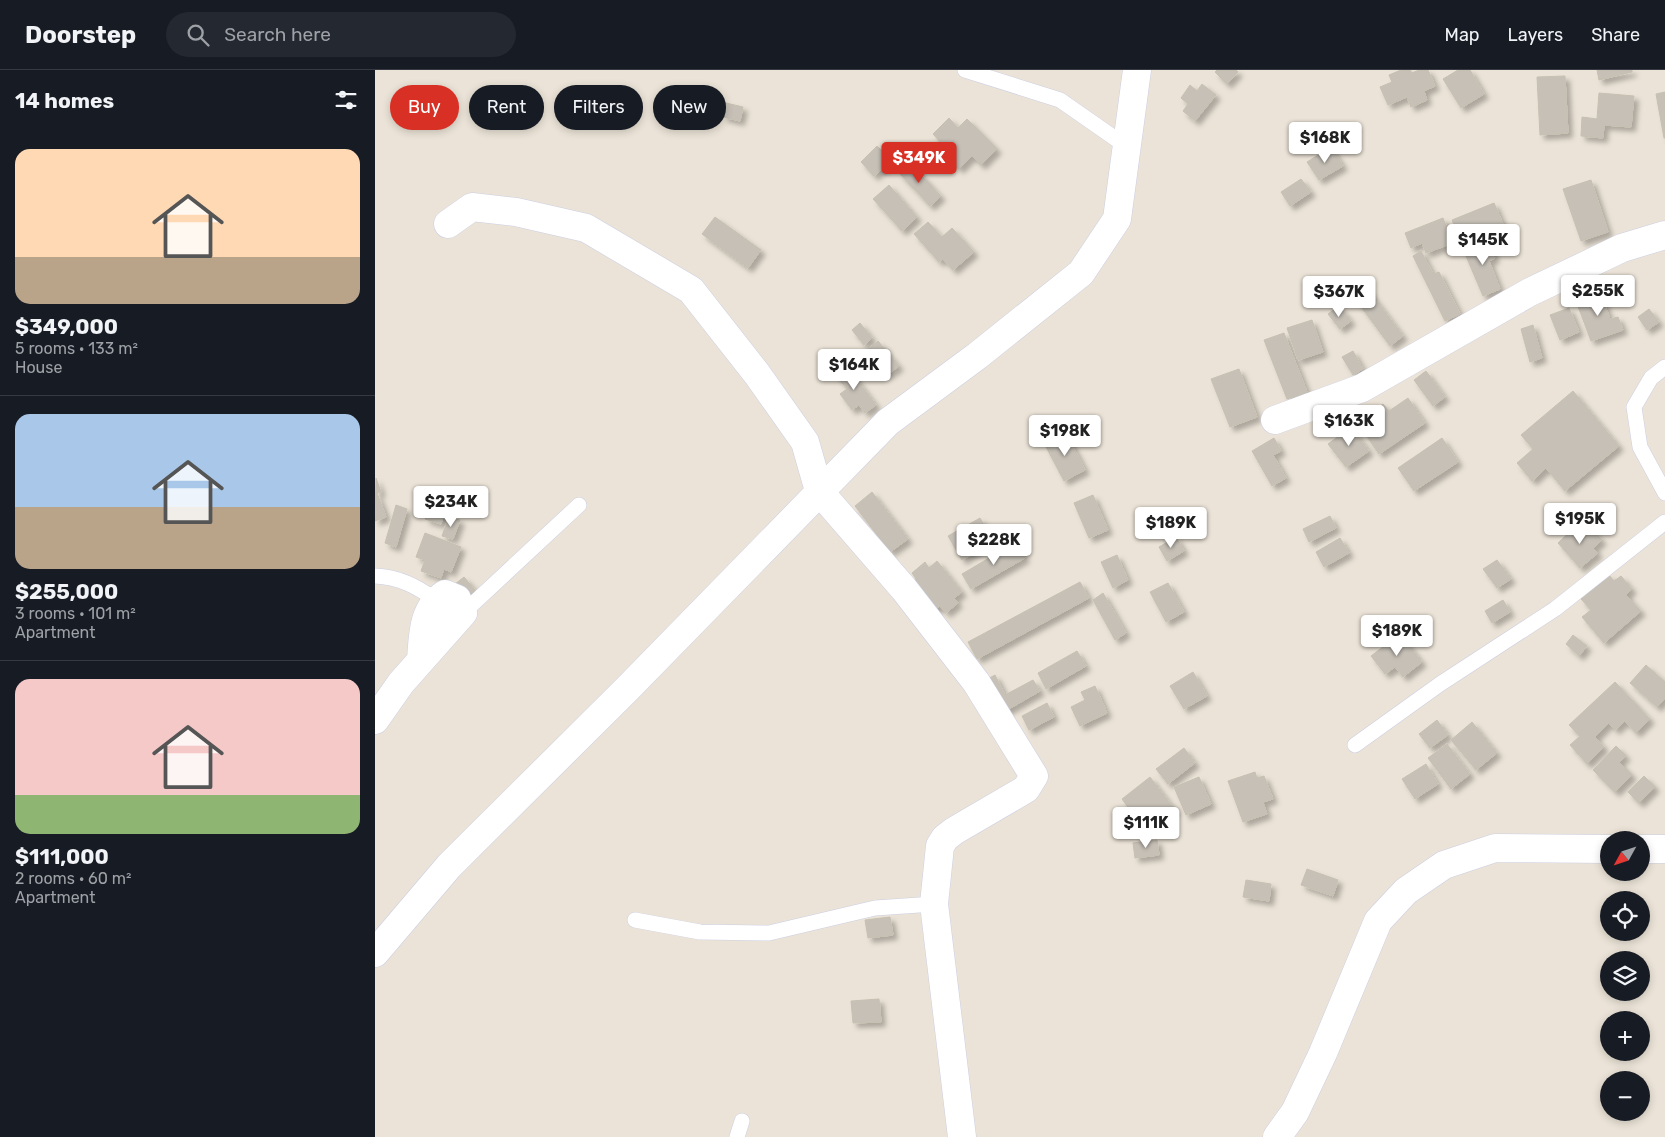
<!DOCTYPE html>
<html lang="en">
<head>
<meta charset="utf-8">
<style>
	:root { --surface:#171b24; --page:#242831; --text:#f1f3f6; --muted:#9ea1a6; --line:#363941; --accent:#d93025 }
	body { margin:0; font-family:Rubik,sans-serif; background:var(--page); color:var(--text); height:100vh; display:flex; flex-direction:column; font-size:19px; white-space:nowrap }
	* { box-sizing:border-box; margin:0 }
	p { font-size:16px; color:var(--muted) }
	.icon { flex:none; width:28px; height:28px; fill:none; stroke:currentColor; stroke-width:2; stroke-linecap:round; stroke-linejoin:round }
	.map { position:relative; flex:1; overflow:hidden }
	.details { display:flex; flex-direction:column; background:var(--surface); width:375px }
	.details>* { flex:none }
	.top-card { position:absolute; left:15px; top:15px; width:475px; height:45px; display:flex; gap:10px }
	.needle { width:32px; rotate:230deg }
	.controls { position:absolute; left:1225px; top:761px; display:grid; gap:10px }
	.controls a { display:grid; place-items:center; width:50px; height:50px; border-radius:50%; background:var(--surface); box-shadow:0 2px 8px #0003; font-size:25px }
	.price { position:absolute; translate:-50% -42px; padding:0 11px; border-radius:5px; background:#fff; color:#222; font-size:16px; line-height:32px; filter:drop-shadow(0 1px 2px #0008) }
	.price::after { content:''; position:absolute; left:50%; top:30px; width:15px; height:11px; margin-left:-8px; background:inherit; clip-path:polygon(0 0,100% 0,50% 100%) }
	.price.active { background:var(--accent); color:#fff }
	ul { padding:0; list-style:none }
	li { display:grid; align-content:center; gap:10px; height:265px; padding:0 15px }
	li+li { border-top:1px solid var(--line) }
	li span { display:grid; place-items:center; height:155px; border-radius:15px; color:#555 }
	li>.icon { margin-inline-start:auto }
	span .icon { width:90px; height:90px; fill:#fffc; stroke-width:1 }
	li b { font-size:21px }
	h2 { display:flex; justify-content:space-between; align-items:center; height:60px; padding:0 15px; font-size:21px }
	.chip { padding:0 18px; border-radius:22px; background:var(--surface); box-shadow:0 2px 8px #0003; font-size:18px; line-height:45px }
	.chip.active { background:var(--accent); color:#fff }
	header { display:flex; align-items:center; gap:30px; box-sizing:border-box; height:70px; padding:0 25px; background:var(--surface); border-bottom:1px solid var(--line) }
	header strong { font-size:24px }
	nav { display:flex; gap:28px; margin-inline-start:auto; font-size:18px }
	.search { width:350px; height:45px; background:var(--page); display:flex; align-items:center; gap:12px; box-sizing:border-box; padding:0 18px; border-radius:28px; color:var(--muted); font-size:19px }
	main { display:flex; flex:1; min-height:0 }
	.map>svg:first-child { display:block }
</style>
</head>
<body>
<header>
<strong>Doorstep</strong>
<div class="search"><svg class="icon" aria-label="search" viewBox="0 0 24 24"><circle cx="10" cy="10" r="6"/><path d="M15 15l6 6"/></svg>Search here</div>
<nav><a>Map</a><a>Layers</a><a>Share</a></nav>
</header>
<main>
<section class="details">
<h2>14 homes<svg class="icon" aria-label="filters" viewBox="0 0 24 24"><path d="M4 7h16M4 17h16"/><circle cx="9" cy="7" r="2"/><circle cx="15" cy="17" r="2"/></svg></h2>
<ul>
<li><span style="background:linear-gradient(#ffd9b3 70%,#b9a48a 0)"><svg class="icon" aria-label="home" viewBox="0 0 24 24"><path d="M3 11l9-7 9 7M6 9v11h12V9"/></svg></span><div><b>$349,000</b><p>5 rooms · 133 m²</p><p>House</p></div></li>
<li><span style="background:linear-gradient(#a9c7e8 60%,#b9a48a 0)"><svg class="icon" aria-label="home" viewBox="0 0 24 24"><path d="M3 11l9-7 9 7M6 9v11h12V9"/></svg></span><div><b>$255,000</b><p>3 rooms · 101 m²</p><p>Apartment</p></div></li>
<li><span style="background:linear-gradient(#f6c9c9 75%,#8fb573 0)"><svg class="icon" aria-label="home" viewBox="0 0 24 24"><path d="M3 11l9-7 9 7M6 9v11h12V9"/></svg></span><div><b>$111,000</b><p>2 rooms · 60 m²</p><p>Apartment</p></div></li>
</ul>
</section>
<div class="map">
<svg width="1290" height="1067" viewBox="0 0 1290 1067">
	<defs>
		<filter id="shadow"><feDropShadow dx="4.5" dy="4.5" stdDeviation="2.5" flood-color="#0004"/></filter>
	</defs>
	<rect width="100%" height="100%" fill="#ebe3d7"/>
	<path fill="#c6c0b7" stroke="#c6c0b1" filter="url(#shadow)" d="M842,0H861L863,2L852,14L840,2Z
		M1026,0H1035L1037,3L1044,0H1053L1060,16L1049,21L1052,30L1036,37L1032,27L1013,35L1005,17L1017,12L1014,5Z
		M1083,0H1095L1109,24L1086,38L1068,9Z
		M1222,0H1257V2L1224,10Z
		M1190,6L1193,63L1165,65L1162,7Z
		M827,14L841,25L820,51L808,41L813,34L806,28L815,15L822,21Z
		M1290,22V68H1289L1281,24Z
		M1224,23L1259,26L1256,57L1229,55L1228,68L1206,66L1207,47L1222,49Z
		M351,33L368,37L365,51L348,47Z
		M574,48L583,58L592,49L622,79L606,95L597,86L584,99L564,78L567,74L558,64Z
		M502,76L516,90L499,106L486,92Z
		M956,77L968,96L944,110L932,92Z
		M534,92L566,126L555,136L523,102Z
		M926,109L936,122L915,136L906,122Z
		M1216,110L1233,162L1206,171L1188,119Z
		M514,115L542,147L527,161L498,129Z
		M1119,133L1131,161L1088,179L1077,150Z
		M340,147L386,180L373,198L327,164Z
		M1068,148L1078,173L1051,183L1047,173L1036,178L1030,163Z
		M553,152L567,167L577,158L599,182L578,200L568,189L564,192L539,164Z
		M1113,169L1120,188L1114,191L1125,219L1108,226L1088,179Z
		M1046,181L1058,204L1064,202L1085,244L1070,251L1038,186Z
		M988,213L1028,266L1015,276L976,223Z
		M1225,222L1235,249L1243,247L1248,260L1216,271L1201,231Z
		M964,236L976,251L965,259L953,244Z
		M1194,238L1204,262L1185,270L1175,245Z
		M1274,239L1284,252L1272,260L1263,247Z
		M937,250L948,282L923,290L912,258Z
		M485,253L497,268L489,275L477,260Z
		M1158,255L1167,288L1155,292L1146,259Z
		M909,263L932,322L912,329L889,270Z
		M503,271L524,296L512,305L492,280Z
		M978,281L988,299L978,305L967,287Z
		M470,294L501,335L490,343L484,335L477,340L465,324L472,319L459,303Z
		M864,299L882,347L855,357L836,309Z
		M1051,301L1070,327L1058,336L1039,310Z
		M1198,321L1244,376L1190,421L1171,398L1157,411L1142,393L1158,379L1146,365Z
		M1033,328L1050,353L1004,384L982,352L1008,334L1014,341Z
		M976,357L994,381L971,397L953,374Z
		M691,363L710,400L689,411L670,375Z
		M899,368L906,381L898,385L911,408L897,416L877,381Z
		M1067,368L1083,392L1039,421L1023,398Z
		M1,408L6,422L2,423L11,447L0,451Z
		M497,422L533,469L515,482L480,436Z
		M718,425L733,460L714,468L699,433Z
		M21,435L32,439L21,477L10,473Z
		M55,437L70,442L66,454L50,449Z
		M74,446L85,450L78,469L67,466Z
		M955,446L961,458L934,472L928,459Z
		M605,448L619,471L587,490L573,466Z
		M1202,455L1210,464L1217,459L1227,470L1218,478L1223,483L1205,498L1183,473Z
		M50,463L86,477L76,502L69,499L66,508L46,501L50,490L41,487Z
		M801,467L809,481L792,491L784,477Z
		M965,468L974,483L949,497L941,482Z
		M641,472L650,488L596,519L587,504Z
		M742,485L753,510L738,518L726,492Z
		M1122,490L1136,509L1122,518L1108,499Z
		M562,491L587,522L579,528L583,533L571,543L565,536L557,541L535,513L541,509L537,503L550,492L554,498Z
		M1234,505L1239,511L1246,506L1257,519L1251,525L1266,541L1229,573L1207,547L1216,540L1206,529Z
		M89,507L100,520L91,527L80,514Z
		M705,512L714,528L602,589L593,572Z
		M793,513L809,542L791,552L775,522Z
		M728,523L751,563L740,570L718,530Z
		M1128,530L1135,542L1117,553L1110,541Z
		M1025,564L1047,592L1028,607L1020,597L1010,604L996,586Z
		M1198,565L1212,576L1204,586L1191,574Z
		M702,581L711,596L671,619L663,603Z
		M1271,595L1290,612V628L1282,637L1255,613Z
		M818,602L832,626L809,639L795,616Z
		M620,605L630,625L658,610L665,621L627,643L609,611Z
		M1240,612L1275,649L1261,663L1250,651L1240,660L1234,653L1220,667L1229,677L1212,694L1195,675L1205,666L1194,655Z
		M720,616L732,643L705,656L696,637L710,630L706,622Z
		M672,633L679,647L654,660L647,646Z
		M1062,650L1073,665L1055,678L1044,664Z
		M1097,652L1122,683L1101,700L1076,670Z
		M1072,674L1095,704L1076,719L1053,688Z
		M1241,676L1251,686L1244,692L1257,705L1240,722L1218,700Z
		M809,678L820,693L793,714L781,699Z
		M1051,694L1063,714L1040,729L1027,709Z
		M880,702L882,708L889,706L898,729L888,732L892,744L868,752L853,711Z
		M1269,706L1280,717L1264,733L1253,722Z
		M775,707L800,740L778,757L770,746L763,751L747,729Z
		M824,707L836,734L811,745L799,717Z
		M782,770L784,785L760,788L758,773Z
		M932,799L963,810L958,826L926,815Z
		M871,810L896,814L894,831L868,827Z
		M515,847L518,865L493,868L490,850Z
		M504,929L506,952L478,953L476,931Z"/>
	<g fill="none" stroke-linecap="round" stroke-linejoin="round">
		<defs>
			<path id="lane" d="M590,0L685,30L751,76
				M1290,297L1276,308L1259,337L1265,377L1290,423
				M0,506C24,507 41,516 61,530
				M88,543L204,435
				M980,675L1065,614L1180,539L1290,452
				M260,850L325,862L394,863L500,838L559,834
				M362,1067L367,1051"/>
			<path id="street" d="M73,154L97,137L141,142L211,158L316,220L382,304L430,372L444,421L529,519L601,612L659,706L651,719L579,761L570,768L565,776L559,834L587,1067
				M900,350L987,318L1155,222L1247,178L1290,165
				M0,650L26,613L88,543L82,529L70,524C47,539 48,565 46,590
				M1266,779H1290
				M0,883L74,796L254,617L513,352L602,286L706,203L742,149L762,0
				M902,1067L920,1042L948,983L1003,851L1031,821L1069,795L1120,778L1234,779"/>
		</defs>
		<use href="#lane" stroke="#cccfe2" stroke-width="16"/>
		<use href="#street" stroke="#cccfe2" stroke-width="29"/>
		<use href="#lane" stroke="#fff" stroke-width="15"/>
		<use href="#street" stroke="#fff" stroke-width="28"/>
	</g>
</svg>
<div class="controls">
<a><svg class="needle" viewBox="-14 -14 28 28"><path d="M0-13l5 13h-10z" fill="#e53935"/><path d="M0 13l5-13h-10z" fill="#9ea1a6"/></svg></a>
<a><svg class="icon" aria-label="locate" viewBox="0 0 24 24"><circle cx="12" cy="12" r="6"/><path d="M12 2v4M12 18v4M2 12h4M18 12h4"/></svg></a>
<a><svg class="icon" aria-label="layers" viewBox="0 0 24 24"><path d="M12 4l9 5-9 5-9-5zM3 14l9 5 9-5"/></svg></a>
<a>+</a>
<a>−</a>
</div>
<b class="price" style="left:950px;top:94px">$168K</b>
<b class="price active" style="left:544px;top:114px">$349K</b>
<b class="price" style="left:1108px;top:196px">$145K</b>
<b class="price" style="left:1223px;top:247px">$255K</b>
<b class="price" style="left:964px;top:248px">$367K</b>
<b class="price" style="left:479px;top:321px">$164K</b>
<b class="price" style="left:974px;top:377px">$163K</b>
<b class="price" style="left:690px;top:387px">$198K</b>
<b class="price" style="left:76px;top:458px">$234K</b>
<b class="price" style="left:1205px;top:475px">$195K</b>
<b class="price" style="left:796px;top:479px">$189K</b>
<b class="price" style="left:619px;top:496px">$228K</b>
<b class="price" style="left:1022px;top:587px">$189K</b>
<b class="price" style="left:771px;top:779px">$111K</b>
<div class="top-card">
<a class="chip active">Buy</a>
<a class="chip">Rent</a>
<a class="chip">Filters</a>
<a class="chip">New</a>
</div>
</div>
</main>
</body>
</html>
